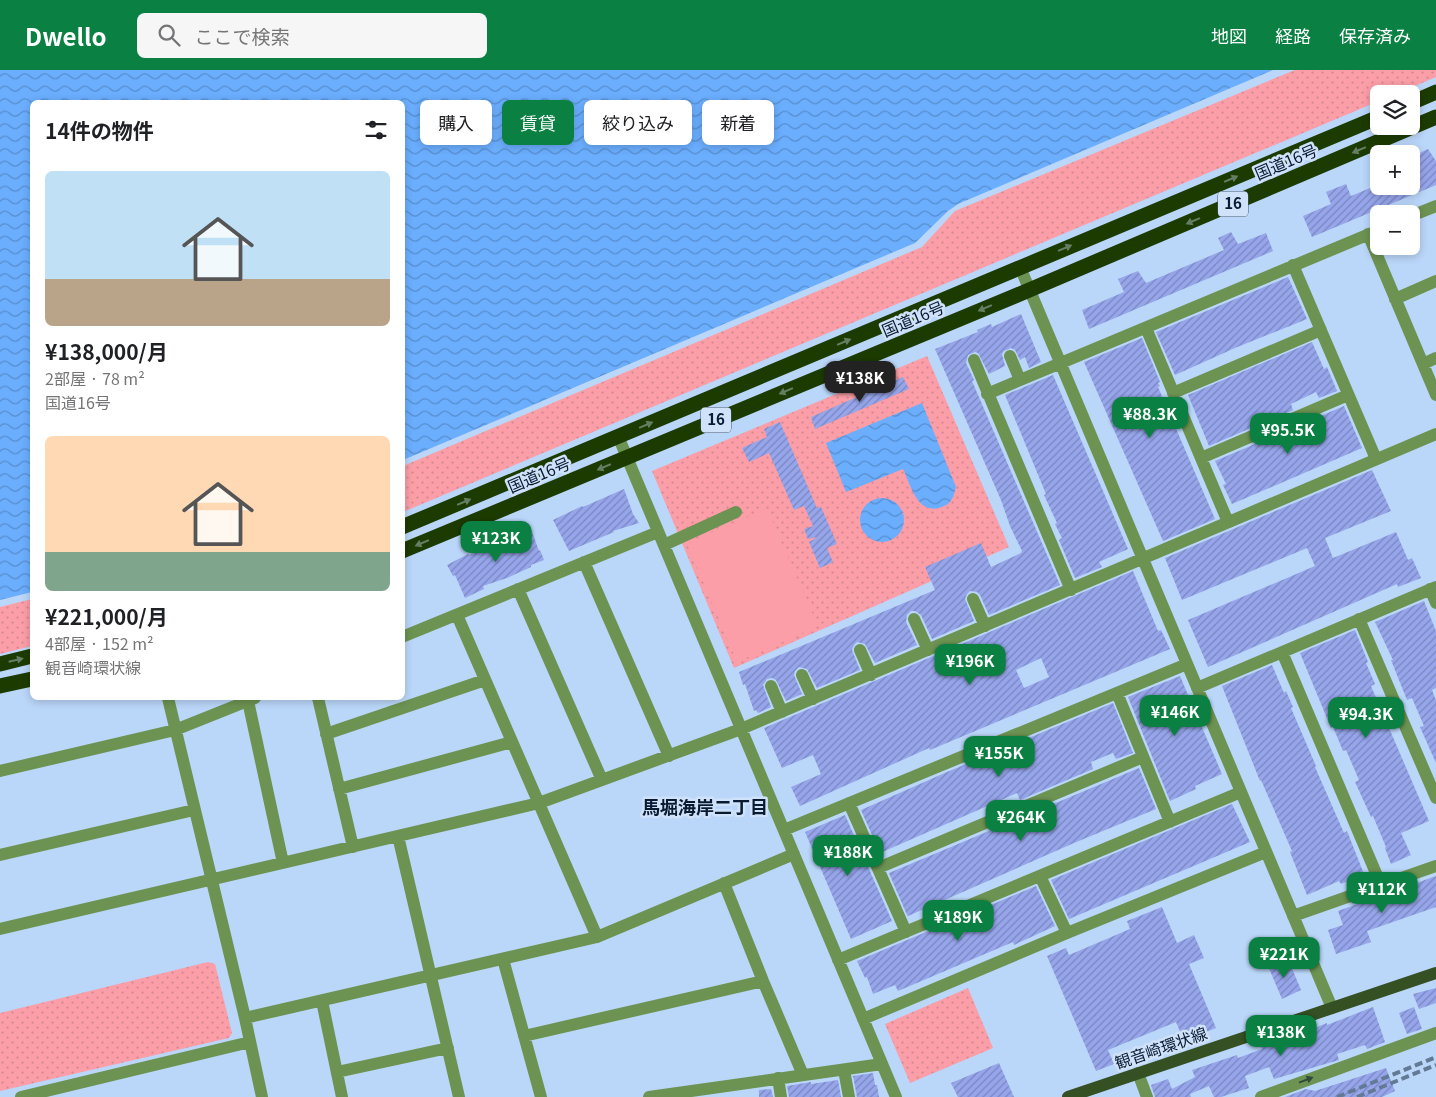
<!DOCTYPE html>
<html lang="ja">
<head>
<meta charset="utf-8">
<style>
	:root { --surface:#fff; --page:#f6f6f6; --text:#202124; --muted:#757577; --accent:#0b8043 }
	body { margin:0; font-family:Georgia,"Noto Sans JP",serif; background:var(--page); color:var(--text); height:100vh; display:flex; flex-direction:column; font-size:19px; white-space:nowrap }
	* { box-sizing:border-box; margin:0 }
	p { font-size:16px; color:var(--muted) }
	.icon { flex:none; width:28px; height:28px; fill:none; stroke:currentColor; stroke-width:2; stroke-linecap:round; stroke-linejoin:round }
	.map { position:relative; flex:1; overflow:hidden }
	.details { position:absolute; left:30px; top:30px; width:375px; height:600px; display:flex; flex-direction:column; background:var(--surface); border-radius:8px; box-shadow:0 2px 8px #0003 }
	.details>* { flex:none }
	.top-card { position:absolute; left:420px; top:30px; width:475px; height:45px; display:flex; gap:10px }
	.tools { position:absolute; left:1370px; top:15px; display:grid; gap:10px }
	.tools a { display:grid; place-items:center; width:50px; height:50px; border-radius:8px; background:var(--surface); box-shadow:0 2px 8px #0003; font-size:25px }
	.price { position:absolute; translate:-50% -42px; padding:0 11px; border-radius:10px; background:var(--accent); color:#fff; font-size:16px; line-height:32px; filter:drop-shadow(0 1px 2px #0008) }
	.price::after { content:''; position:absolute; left:50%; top:30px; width:15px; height:11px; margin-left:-8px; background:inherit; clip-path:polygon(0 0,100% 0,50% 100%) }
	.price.current { background:#222; color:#fff }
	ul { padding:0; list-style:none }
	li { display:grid; align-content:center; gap:10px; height:265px; padding:0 15px }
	li span { display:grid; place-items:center; height:155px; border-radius:8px; color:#555 }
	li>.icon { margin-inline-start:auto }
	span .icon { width:90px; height:90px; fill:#fffc; stroke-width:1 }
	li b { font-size:21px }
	h2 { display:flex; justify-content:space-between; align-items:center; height:60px; padding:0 15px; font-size:21px }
	.pill { padding:0 18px; border-radius:8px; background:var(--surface); box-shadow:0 2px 8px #0003; font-size:18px; line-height:45px }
	.pill.current { background:var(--accent); color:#fff }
	header { display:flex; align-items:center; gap:30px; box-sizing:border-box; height:70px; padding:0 25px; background:var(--accent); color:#fff }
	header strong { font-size:24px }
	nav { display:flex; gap:28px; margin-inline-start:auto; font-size:18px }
	.search { width:350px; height:45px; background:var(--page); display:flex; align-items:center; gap:12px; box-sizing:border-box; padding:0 18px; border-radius:8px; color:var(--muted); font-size:19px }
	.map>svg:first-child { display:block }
</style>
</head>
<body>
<header>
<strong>Dwello</strong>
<div class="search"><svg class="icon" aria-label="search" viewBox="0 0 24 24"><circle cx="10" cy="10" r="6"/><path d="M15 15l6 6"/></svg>ここで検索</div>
<nav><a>地図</a><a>経路</a><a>保存済み</a></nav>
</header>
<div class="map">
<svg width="1436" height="1027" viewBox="0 0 1436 1027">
	<defs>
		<pattern id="grass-dots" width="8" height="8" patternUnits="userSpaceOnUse" patternTransform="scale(1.25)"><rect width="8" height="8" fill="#fb9ea7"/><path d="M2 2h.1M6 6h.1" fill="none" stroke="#d68890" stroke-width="1.8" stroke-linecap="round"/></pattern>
		<pattern id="water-waves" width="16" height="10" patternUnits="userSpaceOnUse" patternTransform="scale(1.25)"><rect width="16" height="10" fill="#6baefe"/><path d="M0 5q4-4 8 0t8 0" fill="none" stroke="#568dce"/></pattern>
		<pattern id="building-hatch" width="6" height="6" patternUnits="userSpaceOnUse" patternTransform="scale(1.25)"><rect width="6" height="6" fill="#97a6eb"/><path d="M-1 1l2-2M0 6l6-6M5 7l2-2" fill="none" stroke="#7986bf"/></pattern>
	</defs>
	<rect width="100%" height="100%" fill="#bad6f9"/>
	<path fill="url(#grass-dots)" d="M1295,0H1436V7L1396,24H1379V31L403,442V396L922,177L955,141Z
		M927,286L1009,477L734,598L652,401Z
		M32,529V576L0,584V537Z
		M208,892L215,894L232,963L229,968L0,1021V943Z
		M968,918L993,978L910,1013L885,954Z"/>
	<path fill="#fb9ea7" d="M767,439L818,556L737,592L687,473Z"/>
	<path fill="url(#water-waves)" d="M0,0H1273L958,134L948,141L915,173L403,390L402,32H32V522L0,530Z
		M922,333L956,417C954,425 952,433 944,436C918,448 911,416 903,399L846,422L826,373Z
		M860 450a22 22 0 1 1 44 0a22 22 0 1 1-44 0Z"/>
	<path fill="url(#building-hatch)" fill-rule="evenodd" d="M1428,79L1436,91V115L1312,167L1303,146L1331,134L1326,122L1346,114L1351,126L1375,116H1411V101L1416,99L1411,87Z
		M1231,162L1238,174L1266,163L1273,181L1089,259L1082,240L1124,222L1118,209L1138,201L1146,213L1224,180L1218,168Z
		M1288,207L1307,249L1235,278L1175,305L1156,262Z
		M1021,244L1041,292L1029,298L1025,287L1020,290L1015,280L1011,278L1004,281L1002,284L1005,296L989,304L978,283L975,282L968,285L966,293L974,310L972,311L1060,515L989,545L980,525L977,522L970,521L967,524L965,529L974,551L932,569L921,545L915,541H911L907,545L906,552L917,575L875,593L865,574L857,572L854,575L852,580L860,600L817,618L807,599L799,597L795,601L794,605L802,624L786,631L776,610L772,608L767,609L763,615L771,637L758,643L756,640L754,641L745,614L743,615L739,602L935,520L925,497L981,473L991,497L1021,483L1022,481L1010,456L1001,430L935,279L978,262L977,260L991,254L992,257Z
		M1142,268L1160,312L1158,313L1160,316L1158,317L1215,449L1163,471L1084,292Z
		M1312,272L1324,299L1327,297L1337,321L1319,328L1316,322L1291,334L1293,340L1209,376L1188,325Z
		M1053,305L1128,479L1099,492L1102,497L1075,508L1059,470L1062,468L1055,454L1057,453L1044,425L1046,424L1005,325Z
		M903,307L909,319L815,359L811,347Z
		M1344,336L1362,378L1232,434L1223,415L1226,414L1215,391Z
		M780,352L817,438L821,437L837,474L827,478L833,492L820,498L809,472L818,467L808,469L804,459L813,456L804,436L794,440L769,383L749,392L742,378L767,367L764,359Z
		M1372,400L1391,441L1325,468L1333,488L1396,462L1408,490L1412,488L1421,508L1398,517L1397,514L1208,597L1188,550L1315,496L1307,478L1182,530L1165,488Z
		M624,419L633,444L639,453L613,461L614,462L569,481L553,450L582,436L583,437Z
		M531,459L539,481L540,480L544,490L531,495V497L507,508L483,516L484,519L465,528L455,505L453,506L447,495L468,484L469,485Z
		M1133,501L1158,561L1161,560L1170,579L930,680L929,678L800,736L791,717L821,704L813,685L782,698L764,658ZM1041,588L1049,607L1024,618L1016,600Z
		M1424,531L1436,561V618L1432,620L1436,630V693L1420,657L1424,656L1412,628L1407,630L1391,590H1393L1375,552Z
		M1355,560L1368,592L1366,593L1375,614L1371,616L1429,751L1401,763L1411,785L1391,794L1385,778L1386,777L1373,746L1371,747L1355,712L1359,710L1346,680L1343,681L1333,657L1331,658L1300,583Z
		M1272,595L1284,623L1286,621L1293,637L1291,638L1316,696L1315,697L1344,763L1347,761L1364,804L1341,814L1339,811L1307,825L1290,782L1292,781L1261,710L1260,711L1222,616Z
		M1180,606L1222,704L1195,716L1196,719L1170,731L1128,627Z
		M1113,633L1133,683L1116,689L1113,683L1091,692L1093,699L1020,730L1017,723L880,783L861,740L947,702Z
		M1139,698L1156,739L1074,773L908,846L907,845L889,803Z
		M1232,734L1250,772L1069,849L1051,810Z
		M845,745L892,851L851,869L805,762Z
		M1436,806V837L1367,861L1371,872L1336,884L1328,860L1343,855L1338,841Z
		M1036,816L1055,856L1014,875L1013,872L898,921L895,915L873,924L867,907L865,908L857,891Z
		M1162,837L1177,873L1194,865L1204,888L1189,894L1216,958L1184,971L1176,952L1108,980L1114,994L1096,1001L1047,886L1066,878L1069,885L1130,859L1127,851Z
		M1284,889L1287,897L1291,896L1301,920L1282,929L1268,896Z
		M1436,918V933L1419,939L1413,924Z
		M1373,937L1385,972L1367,979L1365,975L1337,984L1339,990L1274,1009L1269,997L1245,1006L1249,1018L1221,1027H1214L1209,1016L1190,1024L1191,1027H1155L1151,1015L1168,1009L1172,1019L1195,1007L1192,1000L1237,985L1238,988L1262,979L1260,975L1287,967L1289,975L1316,968L1312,959L1327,953V955Z
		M1414,937L1422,959L1407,964L1399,943Z
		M999,993L1014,1027H958L951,1013Z
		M1386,998L1395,1021L1382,1027H1285L1306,1019L1315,1021Z
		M873,1003L875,1015H877L879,1027H857L853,1006Z
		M838,1010L841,1027H789L787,1016L811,1012V1014Z
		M771,1019L773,1027H759V1020Z"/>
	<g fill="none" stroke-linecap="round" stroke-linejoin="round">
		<path stroke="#6c9351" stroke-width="12" d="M1411,146L1436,136
			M1368,164L1436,325
			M1293,195L1376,389
			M1020,197L1332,938
			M1395,229L1436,211
			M1146,258L1228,452
			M1010,286L1020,310
			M974,290L1071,520
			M1423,294L1436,288
			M1173,323L1321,260
			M987,324L1379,160
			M618,366L896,1027
			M1201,388L1348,325
			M664,475L736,442
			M584,492L669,686
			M518,519L602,710
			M1430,519L1436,533
			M973,529L985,556
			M457,545L597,867
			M914,549L928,580
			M1359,549L1436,728
			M402,567L658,462
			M860,580L871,605
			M1282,582L1381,815
			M802,605L813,629
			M771,616L782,642
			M1197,618L1436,517
			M1117,623L1170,752
			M168,628L245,948L262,1027
			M318,628L353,777
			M248,631L283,793
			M326,664L485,610
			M0,701L175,660L255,628
			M339,719L512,672
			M849,733L906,862
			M784,760L1187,594
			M398,766L459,1027
			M0,785L194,740
			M878,798L1143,687
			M724,813L763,911L803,1005
			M1293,846L1436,796
			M0,859L539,733L741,659L1436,364
			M1067,863L1266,782
			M503,889L541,1027
			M838,890L1241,722
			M322,931L342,1027
			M245,948L597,867L794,784
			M863,949L1067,863L1040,806
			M524,966L763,911
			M844,1000L849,1027
			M337,1002L448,978
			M1138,1003L1147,1027
			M778,1008L781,1027
			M21,1027L250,972
			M649,1027L882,994
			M1261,1027L1436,963"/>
		<path stroke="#355022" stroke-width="12" d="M1068,1027L1436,903"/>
		<path stroke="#1c3b00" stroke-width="15" d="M1411,33L1436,22
			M402,457L1379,47
			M402,481L1015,226L1436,47
			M0,594L32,586
			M0,616L32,609"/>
		<path stroke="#637a96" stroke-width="4" stroke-dasharray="8 4" stroke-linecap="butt" d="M1337,1027L1436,987
			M1357,1027L1436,995"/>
	</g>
	<defs><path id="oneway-solid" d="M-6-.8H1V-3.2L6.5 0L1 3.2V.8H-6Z" transform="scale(1.25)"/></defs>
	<g fill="#647e64">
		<use href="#oneway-solid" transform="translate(1359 80) rotate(157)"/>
		<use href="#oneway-solid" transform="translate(1231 109) rotate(-23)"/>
		<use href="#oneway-solid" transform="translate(1193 151) rotate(157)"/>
		<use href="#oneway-solid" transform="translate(1065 178) rotate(-23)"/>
		<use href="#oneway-solid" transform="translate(985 238) rotate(157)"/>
		<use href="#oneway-solid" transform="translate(844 272) rotate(-23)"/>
		<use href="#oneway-solid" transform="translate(786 321) rotate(157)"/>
		<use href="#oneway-solid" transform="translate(646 355) rotate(-23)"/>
		<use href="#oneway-solid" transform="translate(604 397) rotate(157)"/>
		<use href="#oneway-solid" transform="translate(464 432) rotate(-23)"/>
		<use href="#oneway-solid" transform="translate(422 473) rotate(157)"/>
		<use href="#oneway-solid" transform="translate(16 590) rotate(-13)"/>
	</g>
	<use fill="#314b3d" href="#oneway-solid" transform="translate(1306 1010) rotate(-21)"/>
	<g text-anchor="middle" stroke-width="5" stroke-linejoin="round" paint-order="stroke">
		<g fill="#cfe2fa" stroke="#44576d" stroke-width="1">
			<rect x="1218" y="121.5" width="30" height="25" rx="4"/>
			<rect x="701" y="337.5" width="30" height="25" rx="4"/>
		</g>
		<g font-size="15" font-weight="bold" fill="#091b30">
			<text x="1233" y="139">16</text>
			<text x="716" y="355">16</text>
		</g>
		<g font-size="16" fill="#091b30" stroke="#cfe2fa">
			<text transform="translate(1286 92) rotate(-23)" y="6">国道16号</text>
			<text transform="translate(913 249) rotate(-23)" y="6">国道16号</text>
			<text transform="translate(539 405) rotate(-23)" y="6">国道16号</text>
			<text transform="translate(1161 978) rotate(-19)" y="6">観音崎環状線</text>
		</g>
		<g font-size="18" font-weight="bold" fill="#091b30" stroke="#cfe2fa">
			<text x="705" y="744">馬堀海岸二丁目</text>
		</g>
	</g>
</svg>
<div class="tools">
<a><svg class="icon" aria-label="layers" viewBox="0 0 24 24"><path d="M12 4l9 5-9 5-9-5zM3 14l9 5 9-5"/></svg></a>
<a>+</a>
<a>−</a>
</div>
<b class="price current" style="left:860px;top:333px">¥138K</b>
<b class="price" style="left:1150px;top:369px">¥88.3K</b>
<b class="price" style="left:1288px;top:385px">¥95.5K</b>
<b class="price" style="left:496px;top:493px">¥123K</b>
<b class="price" style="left:970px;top:616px">¥196K</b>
<b class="price" style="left:1175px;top:667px">¥146K</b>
<b class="price" style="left:1366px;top:669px">¥94.3K</b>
<b class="price" style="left:999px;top:708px">¥155K</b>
<b class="price" style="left:1021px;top:772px">¥264K</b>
<b class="price" style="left:848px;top:807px">¥188K</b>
<b class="price" style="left:1382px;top:844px">¥112K</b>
<b class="price" style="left:958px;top:872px">¥189K</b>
<b class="price" style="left:1284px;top:909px">¥221K</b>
<b class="price" style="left:1281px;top:987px">¥138K</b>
<div class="top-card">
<a class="pill">購入</a>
<a class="pill current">賃貸</a>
<a class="pill">絞り込み</a>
<a class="pill">新着</a>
</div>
<section class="details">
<h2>14件の物件<svg class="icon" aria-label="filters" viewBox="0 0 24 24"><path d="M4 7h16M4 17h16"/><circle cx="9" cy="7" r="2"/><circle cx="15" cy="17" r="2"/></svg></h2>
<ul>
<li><span style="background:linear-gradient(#bfe0f5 70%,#b9a48a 0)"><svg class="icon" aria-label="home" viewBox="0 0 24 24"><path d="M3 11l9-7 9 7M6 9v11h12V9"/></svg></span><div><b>¥138,000/月</b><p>2部屋 · 78 m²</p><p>国道16号</p></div></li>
<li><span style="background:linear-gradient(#ffd9b3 75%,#7fa58c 0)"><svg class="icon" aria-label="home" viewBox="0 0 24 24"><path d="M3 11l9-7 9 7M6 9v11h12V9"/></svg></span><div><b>¥221,000/月</b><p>4部屋 · 152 m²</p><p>観音崎環状線</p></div></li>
</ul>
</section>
</div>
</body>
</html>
